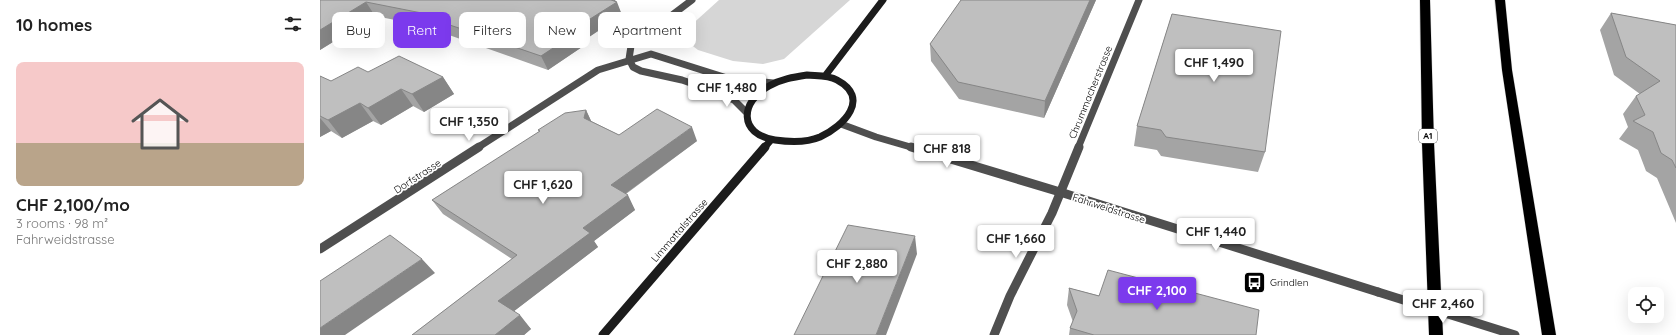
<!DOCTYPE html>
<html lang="en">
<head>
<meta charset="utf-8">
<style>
	:root { --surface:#fff; --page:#f6f6f6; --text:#222; --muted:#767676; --line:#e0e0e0; --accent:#7c3aed }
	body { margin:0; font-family:Quicksand,sans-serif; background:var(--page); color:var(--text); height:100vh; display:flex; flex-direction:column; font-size:15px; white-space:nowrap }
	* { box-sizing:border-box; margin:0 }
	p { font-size:13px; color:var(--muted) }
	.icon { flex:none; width:22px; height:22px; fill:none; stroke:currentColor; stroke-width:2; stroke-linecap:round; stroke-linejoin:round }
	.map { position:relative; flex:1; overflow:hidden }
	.panel { display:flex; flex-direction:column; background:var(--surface); width:320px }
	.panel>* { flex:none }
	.top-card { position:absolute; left:12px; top:12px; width:380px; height:36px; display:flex; gap:8px }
	.tools { position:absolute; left:1308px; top:287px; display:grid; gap:8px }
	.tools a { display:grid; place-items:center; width:36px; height:36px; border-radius:8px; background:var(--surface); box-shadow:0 4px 16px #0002; font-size:20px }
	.price { position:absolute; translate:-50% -34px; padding:0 9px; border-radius:4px; background:#fff; color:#222; font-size:13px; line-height:26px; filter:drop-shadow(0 1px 2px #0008) }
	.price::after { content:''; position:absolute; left:50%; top:24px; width:12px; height:9px; margin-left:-6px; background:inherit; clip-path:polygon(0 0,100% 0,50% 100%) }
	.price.active { background:var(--accent); color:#fff }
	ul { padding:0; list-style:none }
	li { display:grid; align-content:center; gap:8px; height:212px; padding:0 16px }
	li+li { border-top:1px solid var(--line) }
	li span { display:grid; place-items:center; height:124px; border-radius:8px; color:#555 }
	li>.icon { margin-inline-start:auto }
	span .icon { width:72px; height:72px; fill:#fffc; stroke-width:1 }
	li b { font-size:17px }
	h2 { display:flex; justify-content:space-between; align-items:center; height:48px; padding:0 16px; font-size:17px }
	.pill { padding:0 14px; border-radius:8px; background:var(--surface); box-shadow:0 4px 16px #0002; font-size:14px; line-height:36px }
	.pill.active { background:var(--accent); color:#fff }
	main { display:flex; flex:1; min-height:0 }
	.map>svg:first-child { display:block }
</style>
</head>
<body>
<main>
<section class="panel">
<h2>10 homes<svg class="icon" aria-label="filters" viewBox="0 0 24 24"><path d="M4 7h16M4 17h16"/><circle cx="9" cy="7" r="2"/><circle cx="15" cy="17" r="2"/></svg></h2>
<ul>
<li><span style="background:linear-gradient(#f6c9c9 65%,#b9a48a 0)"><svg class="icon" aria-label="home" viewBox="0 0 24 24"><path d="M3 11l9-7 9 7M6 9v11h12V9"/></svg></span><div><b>CHF 2,100/mo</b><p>3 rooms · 98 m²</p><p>Fahrweidstrasse</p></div></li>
</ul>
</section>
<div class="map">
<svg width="1356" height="335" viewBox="0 0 1356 335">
	<rect width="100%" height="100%" fill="#fff"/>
	<path fill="#d6d6d6" d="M399,0H530L464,59L443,64L413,61L378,50L365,40L368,28Z"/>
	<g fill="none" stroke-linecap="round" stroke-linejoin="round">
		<defs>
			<path id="motorway" d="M1100,0H1110L1114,143L1123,335H1109L1102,143Z
				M1175,0H1185L1192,70L1236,335H1222L1182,70Z"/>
		</defs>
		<use href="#motorway" stroke="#dbdbdb" stroke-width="1"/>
		<path stroke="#4f4f4f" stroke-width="7" d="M309,59L313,67L321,71L362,80L396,92L414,100L426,112
			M309,59L311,46L372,0
			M157,148L278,70L331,54L407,78L453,83
			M758,148L819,0"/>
		<path stroke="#4f4f4f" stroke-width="9" d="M0,249L159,147
			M674,335L690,296L732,213L759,147"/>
		<path stroke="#4f4f4f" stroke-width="7" d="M521,124L556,137L594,148"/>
		<path stroke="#4f4f4f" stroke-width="9" d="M591,147L740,192L1058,292"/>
		<path stroke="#1c1c1c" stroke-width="7" d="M487,75C497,76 508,75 517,80C551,98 524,126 500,137C486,143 469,142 455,140C418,134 420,102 449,86C461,79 474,77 487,75Z
			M505,76L563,0
			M444,148L451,140"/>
		<path stroke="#1c1c1c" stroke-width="9" d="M283,335L445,147"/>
		<use href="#motorway" fill="#000" fill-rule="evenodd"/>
		<path stroke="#4f4f4f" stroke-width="9" d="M1058,292L1195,335"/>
	</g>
	<path fill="#a4a4a4" d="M0,0H295L302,15L260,43L262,47L228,70L129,35L126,30L55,16L0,50Z
		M641,0H776L724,118L639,99L611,61L610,44Z
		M1291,13L1356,25V223L1337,178L1326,171L1318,150L1299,139L1308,127L1303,114L1316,96L1320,94L1294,75L1280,30Z
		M852,14L945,152L938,172L841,156L837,150L814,146L817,126Z
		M48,72L123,77L134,94L104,112L93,106L61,125L53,121L22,138L11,131L0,137V76L11,81Z
		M266,110L271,121L299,135L377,141L306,194L315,210L274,241L278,247L194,311L211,329L204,335H92L192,259L123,214L112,200L219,132L218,130Z
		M749,288L936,335H749L750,328L753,322L747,305Z"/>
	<path fill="#868686" d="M291,0H295L296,2H297L302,15L260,43L262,47L228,70L221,56Z
		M770,0H776L724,118L725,101Z
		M46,2L55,16L0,50V30Z
		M123,77L134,94L104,112L92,94Z
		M81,89L93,106L61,125L48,108Z
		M40,103L53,121L22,138L8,120Z
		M266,110L273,125L264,118Z
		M0,118L11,131L0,137Z
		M372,127L377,141L298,199L291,185Z
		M308,195L315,210L274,241L278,247L189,315L178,301L263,228Z
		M595,236L597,254L566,335H556Z
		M102,259L115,273L25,335H0V328Z
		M200,315L211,329L204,335H175Z"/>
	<path fill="#bfbfbf" stroke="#868686" d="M0,0H291L297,2L251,31L256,33L221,56L121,22L127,18L46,2L0,30Z
		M641,0H770L725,101L638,82L610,44Z
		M1291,13L1356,25V168L1352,160L1341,153L1333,132L1313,121L1325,115L1316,96L1340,81L1306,57Z
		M852,14L961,31L945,152L846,137L841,130L817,126Z
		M79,56L123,77L92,94L81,89L48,108L40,103L8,120L0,116V76L11,81L38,67L48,72Z
		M337,109L372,127L291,185L308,195L263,228L270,233L178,301L200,315L175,335H92L197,255L112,200L220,131L218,130L245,113L266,110L264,118L299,135Z
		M528,225L595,236L556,335H474Z
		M70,235L102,259L0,328V281Z
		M788,270L939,310L936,335H774L750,328L757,311L749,288L779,296Z"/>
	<defs>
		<symbol id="bus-square" viewBox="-11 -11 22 22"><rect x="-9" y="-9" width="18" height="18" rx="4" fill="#000" stroke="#fff"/><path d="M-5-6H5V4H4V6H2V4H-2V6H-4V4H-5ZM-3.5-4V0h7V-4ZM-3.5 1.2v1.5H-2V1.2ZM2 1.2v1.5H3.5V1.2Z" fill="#fff"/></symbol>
	</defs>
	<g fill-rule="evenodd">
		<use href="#bus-square" x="922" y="270" width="25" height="25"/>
	</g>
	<g text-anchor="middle" stroke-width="3.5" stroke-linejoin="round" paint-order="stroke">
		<rect fill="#fff" stroke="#4c4c4c" stroke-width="1" x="1099" y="129" width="18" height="14" rx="3"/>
		<g font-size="9" font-weight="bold" fill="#000">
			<text x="1108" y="139">A1</text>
		</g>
		<g font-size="10" fill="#000" stroke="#fff">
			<text transform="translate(770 92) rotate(-68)" y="4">Chrummacherstrasse</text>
			<text transform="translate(97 176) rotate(-33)" y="4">Dorfstrasse</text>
			<text transform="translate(789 208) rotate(18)" y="4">Fahrweidstrasse</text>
			<text transform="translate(359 230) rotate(-49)" y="4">Limmattalstrasse</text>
		</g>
		<g font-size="10" fill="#000" stroke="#fff" text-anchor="start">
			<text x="950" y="286">Grindlen</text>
		</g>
	</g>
</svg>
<div class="tools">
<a><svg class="icon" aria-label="locate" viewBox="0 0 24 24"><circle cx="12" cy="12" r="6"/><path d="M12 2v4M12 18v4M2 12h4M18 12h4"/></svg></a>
</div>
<b class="price" style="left:894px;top:83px">CHF 1,490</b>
<b class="price" style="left:407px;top:108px">CHF 1,480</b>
<b class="price" style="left:149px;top:142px">CHF 1,350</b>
<b class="price" style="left:627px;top:169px">CHF 818</b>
<b class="price" style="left:223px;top:205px">CHF 1,620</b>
<b class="price" style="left:896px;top:252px">CHF 1,440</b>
<b class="price" style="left:696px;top:259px">CHF 1,660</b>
<b class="price" style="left:537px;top:284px">CHF 2,880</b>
<b class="price active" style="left:837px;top:311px">CHF 2,100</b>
<b class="price" style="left:1123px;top:324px">CHF 2,460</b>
<div class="top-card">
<a class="pill">Buy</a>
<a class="pill active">Rent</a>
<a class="pill">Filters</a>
<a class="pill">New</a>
<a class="pill">Apartment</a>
</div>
</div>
</main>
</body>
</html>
